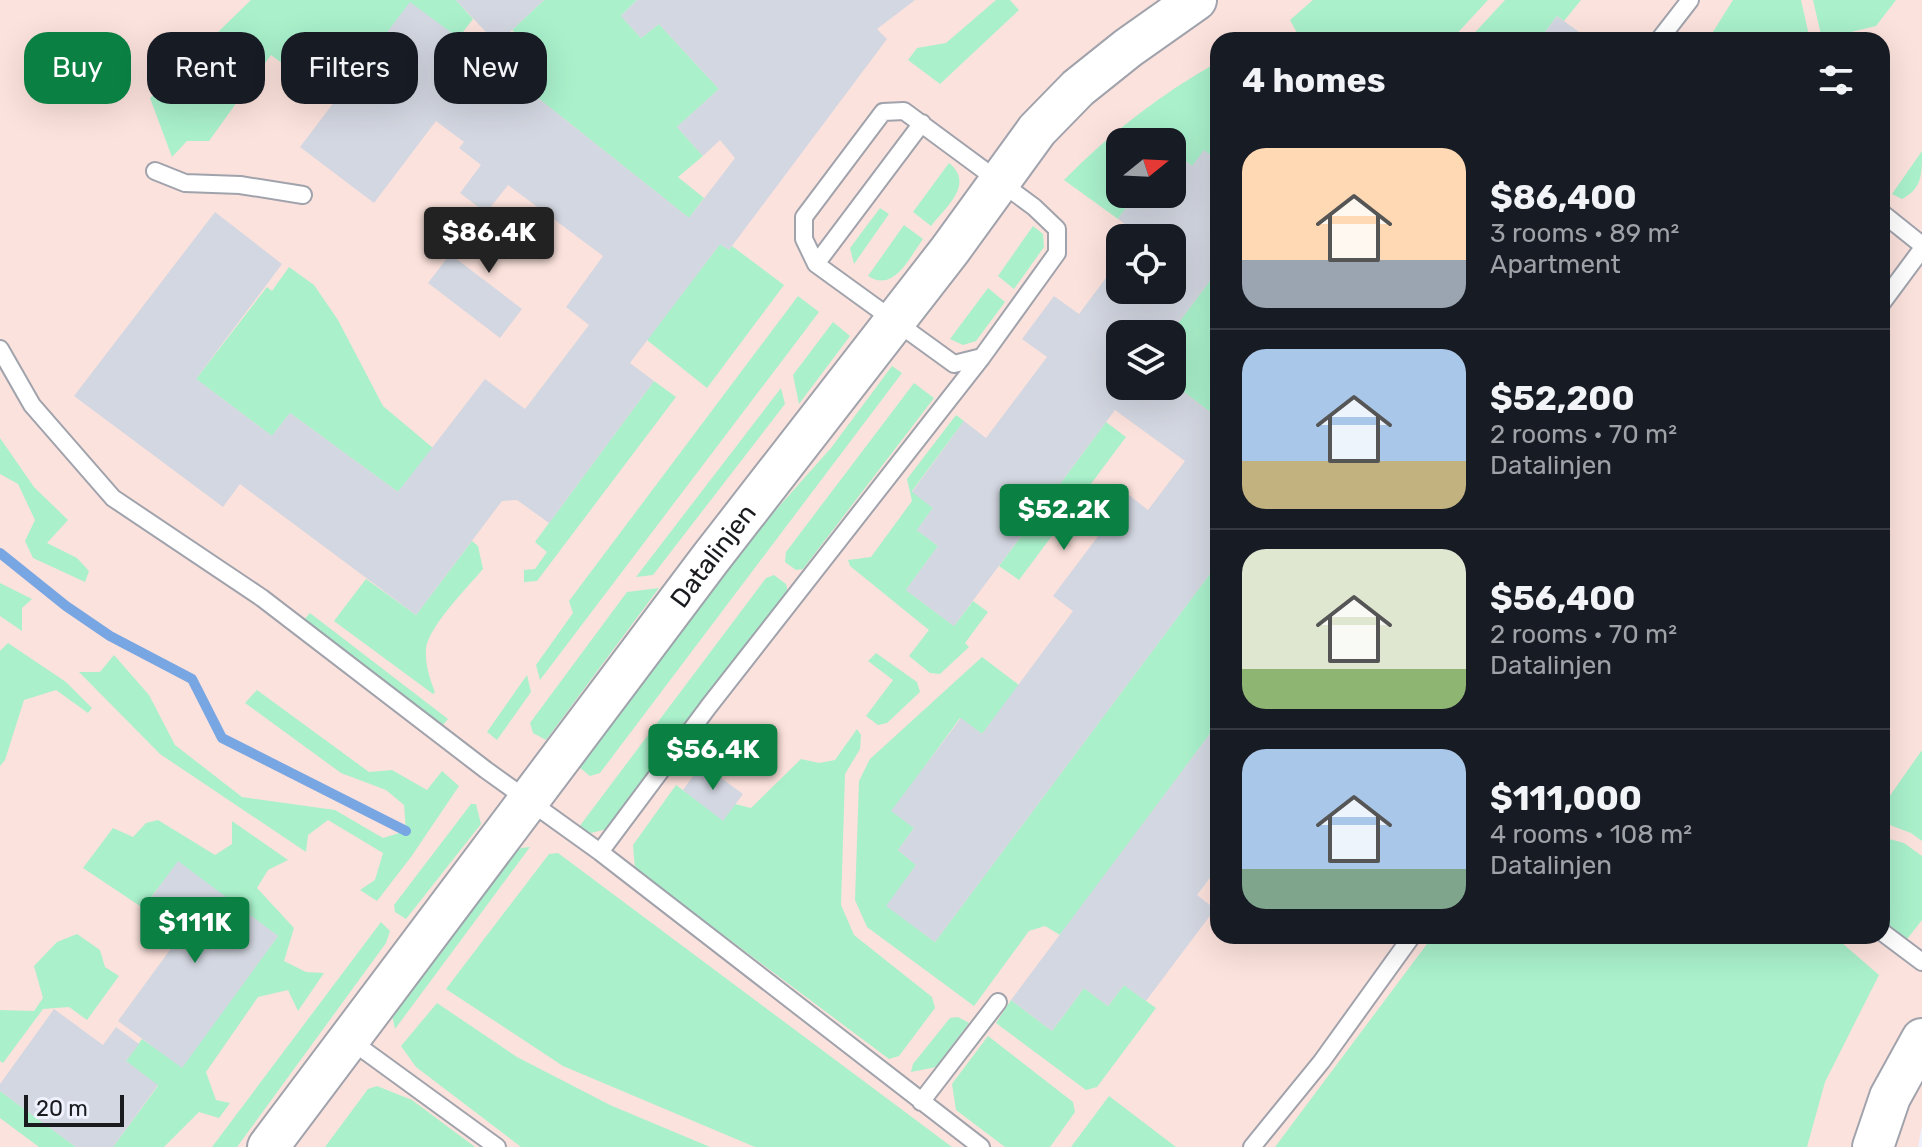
<!DOCTYPE html>
<html lang="en">
<head>
<meta charset="utf-8">
<style>
	:root { --surface:#171b24; --page:#242831; --text:#f1f3f6; --muted:#9ea1a6; --line:#363941; --accent:#0b8043 }
	body { margin:0; font-family:Rubik,sans-serif; background:var(--page); color:var(--text); height:100vh; display:flex; flex-direction:column; font-size:30px; white-space:nowrap }
	* { box-sizing:border-box; margin:0 }
	p { font-size:26px; color:var(--muted) }
	.icon { flex:none; width:44px; height:44px; fill:none; stroke:currentColor; stroke-width:2; stroke-linecap:round; stroke-linejoin:round }
	.map { position:relative; flex:1; overflow:hidden }
	.details { position:absolute; left:1210px; top:32px; width:680px; height:912px; display:flex; flex-direction:column; background:var(--surface); border-radius:24px; box-shadow:0 8px 32px #0002 }
	.details>* { flex:none }
	.guide { position:absolute; left:24px; top:32px; width:760px; height:72px; display:flex; gap:16px }
	.needle { width:52px; rotate:72deg }
	.buttons { position:absolute; left:1106px; top:128px; display:grid; gap:16px }
	.buttons a { display:grid; place-items:center; width:80px; height:80px; border-radius:16px; background:var(--surface); box-shadow:0 8px 32px #0002; font-size:40px }
	.scale { position:absolute; left:24px; bottom:20px; width:100px; box-sizing:border-box; padding-left:8px; border:4px solid #1a1b1f; border-top:0; font-size:22px; line-height:28px; white-space:nowrap; color:#1a1b1f; -webkit-text-stroke:6px #eff2fd; paint-order:stroke }
	.price { position:absolute; translate:-50% -68px; padding:0 18px; border-radius:8px; background:var(--accent); color:#fff; font-size:26px; line-height:52px; filter:drop-shadow(0 2px 4px #0008) }
	.price::after { content:''; position:absolute; left:50%; top:48px; width:24px; height:18px; margin-left:-12px; background:inherit; clip-path:polygon(0 0,100% 0,50% 100%) }
	.price.on { background:#222; color:#fff }
	ul { padding:0; list-style:none }
	li { display:flex; align-items:center; gap:24px; height:200px; padding:0 32px }
	li+li { border-top:2px solid var(--line) }
	li span { display:grid; place-items:center; flex:none; width:224px; height:160px; border-radius:24px; color:#555 }
	li>.icon { margin-inline-start:auto }
	span .icon { width:96px; height:96px; fill:#fffc; stroke-width:1 }
	li b { font-size:34px }
	h2 { display:flex; justify-content:space-between; align-items:center; height:96px; padding:0 32px; font-size:34px }
	.pill { padding:0 28px; border-radius:24px; background:var(--surface); box-shadow:0 8px 32px #0002; font-size:28px; line-height:72px }
	.pill.on { background:var(--accent); color:#fff }
	.map>svg:first-child { display:block }
</style>
</head>
<body>
<div class="map">
<svg width="1922" height="1147" viewBox="0 0 1922 1147">
	<rect width="100%" height="100%" fill="#eff2fd"/>
	<path fill="#fce2dc" fill-rule="evenodd" d="M0,0H1922V1125L1918,1147H0ZM1218,40H1882V936H1218ZM1120,142H1172V194H1120ZM1120,238H1172V290H1120ZM1120,334H1172V386H1120Z"/>
	<path fill="#a9f0cb" d="M251,0H456L473,19L463,32L504,68L501,71L410,3L334,102L271,55L209,141H187L172,157L150,98Z
		M544,0H637L621,16L641,38L659,24L719,89L677,127L703,156L678,177L704,198L689,218L514,79L538,52L512,30Z
		M996,0H1010L1019,10L940,84L908,60L917,48L946,43Z
		M1313,0H1488L1451,40H1301L1290,20Z
		M1505,0H1581L1564,21L1557,16L1539,40H1468Z
		M1733,0H1801L1810,40H1712L1711,35Z
		M1813,0H1896L1876,26L1822,39Z
		M1218,62V160L1192,166L1172,151V142H1120V194H1136L1118,219L1064,180C1110,133 1161,94 1218,62Z
		M1922,151C1922,176 1922,188 1902,199L1892,194Z
		M949,163C975,184 946,207 931,226L913,212Z
		M880,208L889,214L854,264L850,248Z
		M904,225L923,239C909,258 894,293 868,276Z
		M1033,226L1043,234L1044,247L1014,289L998,276Z
		M720,244L729,250L732,246L784,285L707,388L647,340Z
		M289,267L314,285L338,320L383,406L433,448L398,492L290,413L272,436L196,379L267,287L272,291Z
		M1218,270V383L1214,388L1218,391V418L1172,383L1170,334Z
		M988,288L1005,302L976,341L963,345L950,339Z
		M798,296L819,312L540,680L536,665L573,613L569,601Z
		M833,322L850,336L799,404L793,375Z
		M892,366L902,373L600,773L590,776L579,767L750,539L831,448Z
		M654,381L676,397L537,581L524,582V570L535,569L547,552L535,542Z
		M914,383L934,398L803,569L796,570L785,562L786,552Z
		M781,388L785,404L653,575L636,577Z
		M956,415L964,421L912,491L933,508L917,530L938,546L906,590L954,626L973,601L988,612L965,643L969,647L940,674L930,673L909,656L929,630L850,566L848,560L871,557L912,501L907,479Z
		M1106,422L1126,437L1019,580L999,566Z
		M0,438L34,487L68,520L47,543L77,558L89,571L85,582L33,558L25,541L35,520L18,484L0,474Z
		M472,541L478,546L483,569C468,587 429,626 426,648C425,664 429,677 435,692L433,694L334,621L366,579L416,615Z
		M1218,563V723L1060,935L1045,926L1029,931L974,1006L867,927L855,900L859,781L870,759L982,657L1019,685L982,734L960,718L892,811L914,828L898,850L916,865L887,906L935,942Z
		M774,575L786,584L788,592L611,828L591,833L579,827L766,578Z
		M0,583L32,599L22,608V631L0,616Z
		M659,588L546,740L533,733L530,723L627,592Z
		M310,613L448,719L442,726L303,621Z
		M8,643L66,682L92,708L88,713L56,690L24,700L5,760L0,766V651Z
		M876,653L917,682L920,692L887,723L878,725L866,716L893,680L868,661Z
		M114,655L149,695L175,745L242,797L335,810L383,838L406,831L404,805L386,790L341,773L245,703L257,690L369,772L392,770L427,790L442,771L459,786L411,857L377,901L360,890L375,880L383,853L328,820L308,835L306,852L160,754L79,672H100Z
		M527,675L531,692L497,740L487,732Z
		M857,729L861,735L860,749L845,774L841,905L854,935L932,997L935,1008L899,1056L889,1059L635,869L633,845L676,785L723,820L735,804L751,808L801,759L819,763L835,760Z
		M1922,750V841L1911,833L1882,822V807Z
		M471,804H476L481,824L406,919L395,912L394,905Z
		M158,820L215,855L232,844V821L288,860L268,870L257,888L294,928L284,961L306,972L324,973L298,1011L288,990L258,997L206,1072L216,1100L230,1103L219,1118L199,1112L164,1147H113L158,1086L126,1061L142,1039L182,1067L278,936L178,862L143,908L83,868L113,828L133,837L146,823Z
		M1882,837L1904,843L1922,856V920L1904,943L1882,926Z
		M530,847L395,1029L392,1015L507,859L521,848Z
		M558,853L952,1147H755L563,1066L446,989L549,854Z
		M381,922L390,931L386,943L237,1147H212Z
		M77,934L100,950L105,967L119,976L87,1020L69,1007L43,1009L3,1063L0,1061V1010L34,1011L43,998L34,966L57,942Z
		M1433,936H1834L1879,975L1825,1082L1807,1147H1275Z
		M1124,985L1156,1008L1097,1087L1086,1090L996,1023L1011,1000L1052,1031L1084,988L1108,1006Z
		M437,1003L517,1057L610,1105L710,1147H521L416,1067L401,1046Z
		M958,1017L969,1023L936,1067L911,1072L913,1064L950,1018Z
		M988,1036L1073,1102L1075,1112L1050,1147H1005L956,1110L952,1084Z
		M377,1086L412,1100L475,1147H325L368,1089Z
		M0,1091L76,1147H39L0,1118Z
		M1109,1096L1176,1147H1071Z"/>
	<g fill="none" stroke-linecap="round" stroke-linejoin="round">
		<path stroke="#78a6e3" stroke-width="10" d="M0,553L66,606L110,636L192,679L222,738L406,831"/>
	</g>
	<path fill="#d3d7e1" d="M456,0H544L497,44Z
		M637,0H915L877,29L887,39L729,250L720,244L630,363L654,381L549,523L517,500L502,501L416,615L240,484L223,507L74,396L215,212L282,264L196,379L272,436L290,413L398,492L485,379L525,409L589,325L566,307L603,256L508,185L486,213L460,193L481,165L459,148L464,142L436,121L374,203L300,147L410,2L514,79L689,218L735,158L720,140L703,156L677,127L719,89L659,24L641,38L621,16Z
		M1557,16L1564,21L1590,40H1539Z
		M1204,150L1218,160V270L1170,334H1120V386H1172V383L1218,418V563L935,942L886,906L916,865L898,850L914,828L891,811L961,718L982,734L1073,611L1053,596L1129,495L1148,510L1185,461L1115,410L954,626L906,590L938,546L917,530L933,508L912,492L964,421L986,438L1047,357L1022,339L1054,296L1079,314L1120,259V290H1172V238H1135L1138,234L1118,219L1136,194H1172V151L1192,166Z
		M450,254L522,309L500,338L428,283Z
		M1218,723V867L1197,895L1215,909L1146,1001L1124,985L1108,1006L1084,988L1052,1031L1011,1000Z
		M702,764L743,794L723,821L683,790Z
		M178,861L278,936L182,1068L118,1021L183,932L146,905Z
		M54,1009L103,1045L116,1027L139,1044L126,1061L158,1085L113,1147H76L0,1091V1084Z"/>
	<g fill="none" stroke-linecap="round" stroke-linejoin="round">
		<defs>
			<path id="service" d="M1659,40L1690,0
				M904,111L1034,207L1057,229V253L982,357L954,364L816,264L804,239V217L883,112Z
				M155,171L185,183L240,185L303,195
				M1882,213L1922,245
				M816,264L922,123
				M1882,303L1922,249
				M0,349L32,405L113,498L262,598L486,770L600,852L981,1147
				M600,852L709,706L982,357
				M1882,932L1922,962
				M350,1040L497,1147
				M921,1102L998,1002
				M1252,1147L1322,1061L1412,936"/>
			<g id="tertiary">
				<path id="s1" d="M268,1147L710,559L950,250L1037,130L1078,88L1128,48L1196,0"/>
				<path d="M1873,1147L1890,1097L1922,1039"/>
			</g>
		</defs>
		<use href="#service" stroke="#a0a3ac" stroke-width="20"/>
		<use href="#tertiary" stroke="#a0a3ac" stroke-width="44"/>
		<use href="#service" stroke="#fff" stroke-width="16"/>
		<use href="#tertiary" stroke="#fff" stroke-width="40"/>
	</g>
	<g text-anchor="middle" stroke-width="6" stroke-linejoin="round" paint-order="stroke">
		<g font-size="26" fill="#1a1b1f" stroke="#eff2fd">
			<text dy="9" stroke="none"><textPath href="#s1" startOffset="740">Datalinjen</textPath></text>
		</g>
	</g>
</svg>
<div class="buttons">
<a><svg class="needle" viewBox="-14 -14 28 28"><path d="M0-13l5 13h-10z" fill="#e53935"/><path d="M0 13l5-13h-10z" fill="#9ea1a6"/></svg></a>
<a><svg class="icon" aria-label="locate" viewBox="0 0 24 24"><circle cx="12" cy="12" r="6"/><path d="M12 2v4M12 18v4M2 12h4M18 12h4"/></svg></a>
<a><svg class="icon" aria-label="layers" viewBox="0 0 24 24"><path d="M12 4l9 5-9 5-9-5zM3 14l9 5 9-5"/></svg></a>
</div>
<div class="scale">20 m</div>
<b class="price on" style="left:489px;top:275px">$86.4K</b>
<b class="price" style="left:1064px;top:552px">$52.2K</b>
<b class="price" style="left:713px;top:792px">$56.4K</b>
<b class="price" style="left:195px;top:965px">$111K</b>
<div class="guide">
<a class="pill on">Buy</a>
<a class="pill">Rent</a>
<a class="pill">Filters</a>
<a class="pill">New</a>
</div>
<section class="details">
<h2>4 homes<svg class="icon" aria-label="filters" viewBox="0 0 24 24"><path d="M4 7h16M4 17h16"/><circle cx="9" cy="7" r="2"/><circle cx="15" cy="17" r="2"/></svg></h2>
<ul>
<li><span style="background:linear-gradient(#ffd9b3 70%,#9aa5b1 0)"><svg class="icon" aria-label="home" viewBox="0 0 24 24"><path d="M3 11l9-7 9 7M6 9v11h12V9"/></svg></span><div><b>$86,400</b><p>3 rooms · 89 m²</p><p>Apartment</p></div></li>
<li><span style="background:linear-gradient(#a9c7e8 70%,#c2b280 0)"><svg class="icon" aria-label="home" viewBox="0 0 24 24"><path d="M3 11l9-7 9 7M6 9v11h12V9"/></svg></span><div><b>$52,200</b><p>2 rooms · 70 m²</p><p>Datalinjen</p></div></li>
<li><span style="background:linear-gradient(#dfe7d0 75%,#8fb573 0)"><svg class="icon" aria-label="home" viewBox="0 0 24 24"><path d="M3 11l9-7 9 7M6 9v11h12V9"/></svg></span><div><b>$56,400</b><p>2 rooms · 70 m²</p><p>Datalinjen</p></div></li>
<li><span style="background:linear-gradient(#a9c7e8 75%,#7fa58c 0)"><svg class="icon" aria-label="home" viewBox="0 0 24 24"><path d="M3 11l9-7 9 7M6 9v11h12V9"/></svg></span><div><b>$111,000</b><p>4 rooms · 108 m²</p><p>Datalinjen</p></div></li>
</ul>
</section>
</div>
</body>
</html>
